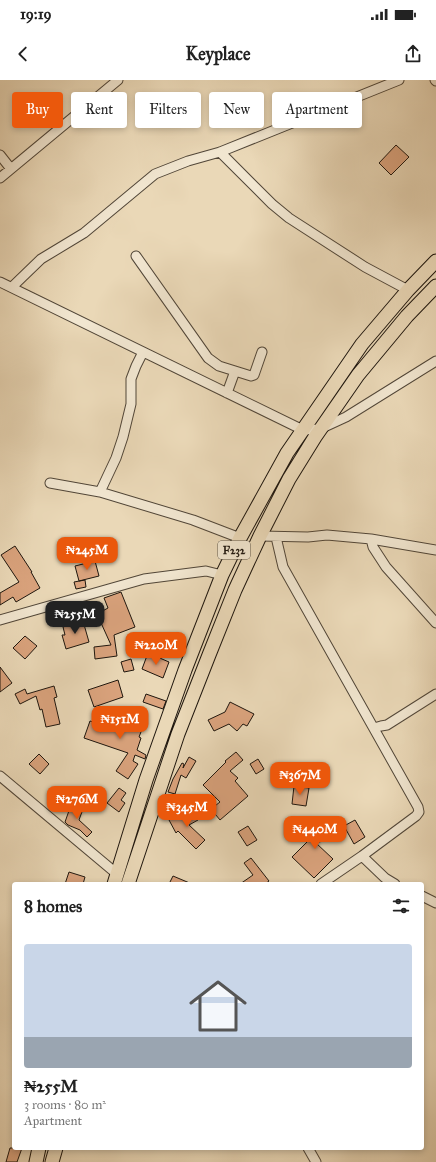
<!DOCTYPE html>
<html lang="en">
<head>
<meta charset="utf-8">
<style>
	:root { --surface:#fff; --page:#f2f2f2; --text:#222; --muted:#767676; --accent:#ea580c }
	body { margin:0; font-family:"IM FELL Great Primer",serif; background:var(--page); color:var(--text); height:100vh; display:flex; flex-direction:column; font-size:15px; white-space:nowrap }
	* { box-sizing:border-box; margin:0 }
	p { font-size:13px; color:var(--muted) }
	.icon { flex:none; width:22px; height:22px; fill:none; stroke:currentColor; stroke-width:2; stroke-linecap:round; stroke-linejoin:round }
	.map { position:relative; flex:1; overflow:hidden }
	.panel { position:absolute; left:12px; top:802px; width:412px; height:268px; display:flex; flex-direction:column; background:var(--surface); border-radius:4px; box-shadow:0 2px 6px #0003 }
	.panel>* { flex:none }
	.hud { position:absolute; left:12px; top:12px; width:412px; height:36px; display:flex; gap:8px }
	.price { position:absolute; translate:-50% -34px; padding:0 9px; border-radius:8px; background:var(--accent); color:#fff; font-size:13px; line-height:26px; filter:drop-shadow(0 1px 2px #0008) }
	.price::after { content:''; position:absolute; left:50%; top:24px; width:12px; height:9px; margin-left:-6px; background:inherit; clip-path:polygon(0 0,100% 0,50% 100%) }
	.price.current { background:#222; color:#fff }
	ul { padding:0; list-style:none }
	li { display:grid; align-content:center; gap:8px; height:212px; padding:0 12px }
	li span { display:grid; place-items:center; height:124px; border-radius:4px; color:#555 }
	li>.icon { margin-inline-start:auto }
	span .icon { width:72px; height:72px; fill:#fffc; stroke-width:1 }
	li b { font-size:17px }
	h2 { display:flex; justify-content:space-between; align-items:center; height:48px; padding:0 12px; font-size:17px }
	.chip { padding:0 14px; border-radius:4px; background:var(--surface); box-shadow:0 2px 6px #0003; font-size:14px; line-height:36px }
	.chip.current { background:var(--accent); color:#fff }
	.status { display:flex; justify-content:space-between; align-items:center; height:28px; padding:0 20px; background:var(--surface); direction:ltr }
	.status svg { height:11px; fill:currentColor }
	header { display:flex; justify-content:space-between; align-items:center; height:52px; padding:0 12px; background:var(--surface); font-size:18px; font-weight:700 }
	.map>svg:first-child { display:block }
</style>
</head>
<body>
<div class="status"><b>19:19</b><svg viewBox="0 0 49 12"><path d="M0 12V9h3v3zM5 12V6h3v6zM10 12V3h3v9zM15 12V0h3v12zM26 1h20v11H26zM47 4h2v5h-2z"/></svg></div>
<header><svg class="icon" aria-label="back" viewBox="0 0 24 24"><path d="M15 5l-7 7 7 7"/></svg>Keyplace<svg class="icon" aria-label="share" viewBox="0 0 24 24"><path d="M12 15V3M7 8l5-5 5 5M5 13v7h14v-7"/></svg></header>
<div class="map">
<svg width="436" height="1082" viewBox="0 0 436 1082">
	<rect width="100%" height="100%" fill="#ead8b7"/>
	<filter id="stains"><feTurbulence type="fractalNoise" baseFrequency=".005" numOctaves="4"/><feColorMatrix values="0 0 0 0 .2 0 0 0 0 .09 0 0 0 0 .02 0 0 0 .5 -.17"/></filter>
	<radialGradient id="worn" r=".72"><stop offset=".6" stop-color="#630" stop-opacity="0"/><stop offset="1" stop-color="#630" stop-opacity=".3"/></radialGradient>
	<path fill="#daa37d" stroke="#1e160e" d="M396,65L409,77L391,95L379,83Z
		M15,466L32,492H31L40,508L16,522L13,517L0,525V513L19,502L1,475Z
		M95,481L99,496L79,501L75,486Z
		M85,500L86,507L76,509L74,502Z
		M121,512L135,547L114,555L117,576L95,579L94,567L111,565L97,534L108,528L104,518Z
		M83,541L89,562L66,569L62,555H65L63,547Z
		M25,556L37,566L25,579L13,568Z
		M148,573L169,582L163,598L142,589Z
		M131,579L134,590L124,592L121,582Z
		M0,587L12,603L0,612Z
		M118,600L123,617L94,627L88,610Z
		M54,606L57,617L54,618L60,644L46,647L42,629L40,630L36,616L20,624L15,614L25,609L27,614Z
		M146,614L166,621L163,629L143,622Z
		M230,622L254,634L247,646L243,644L237,651L229,644L214,651L208,640L225,632Z
		M133,635L146,639L139,657L141,658L137,670L146,675L145,679L135,675L133,681L138,684L128,699L116,691L128,673L84,658L90,641L112,648L115,637L131,642Z
		M236,672L243,680L230,691L238,698L235,701L248,716L220,740L211,729L220,722L203,705L226,682L225,681Z
		M39,674L49,684L40,694L29,684Z
		M189,677L196,681L186,698L181,695L175,714L168,712L173,699L182,683L184,684L183,688Z
		M258,679L264,689L256,694L250,684Z
		M294,706L309,708L306,726L292,724Z
		M119,708L126,713L121,720L125,723L119,732L107,723Z
		M71,725L83,729L79,740L92,752L87,757L80,750L68,745L65,742Z
		M191,728L198,740L189,745L205,760L196,769L178,751L176,753L169,740Z
		M327,740L332,758L316,763L333,779L314,798L292,777L313,756L310,745Z
		M355,740L365,757L354,764L344,746Z
		M248,746L257,760L247,766L238,752Z
		M251,778L269,801L265,804H240L253,795L244,783Z
		M69,792L85,797L83,804H65Z
		M173,796L192,804H169Z
		M10,1068H22L17,1082H6Z"/>
	<g fill="none" stroke-linecap="round" stroke-linejoin="round">
		<defs>
			<path id="minor" d="M435,0L436,1
				M220,72L272,124L289,138L365,187L408,210
				M0,75L11,89
				M0,98L118,0
				M136,176L208,278L219,286L251,296L254,295L262,272
				M0,202L303,350L320,349L346,337L436,281
				M12,207L41,179L84,153L155,94L188,81L220,72L399,0
				M227,313L235,291
				M50,403L100,412L193,440L240,458
				M100,412L116,378L123,357L131,324V299L136,286L143,272
				M260,456L308,457L327,455L371,459L436,470
				M276,457L283,487L418,727L419,732L416,736L362,776L321,804
				M371,459L373,467L386,487L436,543
				M0,540L144,499L206,491L222,495
				M374,648L381,646L387,645L436,614
				M0,696L117,794
				M362,776L385,798L395,804
				M422,816L436,823
				M308,1068L316,1082"/>
			<path id="highway" d="M114,804L146,700L185,590L222,495L240,458L287,373L362,264L408,210L436,181
				M128,804L178,654L209,575L235,510L260,456L289,399L315,357L358,295L407,236L436,206
				M36,1082L39,1068
				M52,1082L56,1068"/>
		</defs>
		<use href="#minor" stroke="#514638" stroke-width="11"/>
		<use href="#highway" stroke="#1e160e" stroke-width="15"/>
		<use href="#minor" stroke="#f1e6d0" stroke-width="9"/>
		<use href="#highway" stroke="#ead8b7" stroke-width="13"/>
	</g>
	<g text-anchor="middle" stroke-width="3.5" stroke-linejoin="round" paint-order="stroke">
		<rect fill="#f1e6d0" stroke="#5d5448" stroke-width="1" x="218" y="461" width="32" height="18" rx="3"/>
		<g font-size="11" font-weight="bold" fill="#1e160e">
			<text x="234" y="474">F232</text>
		</g>
	</g>
	<rect width="100%" height="100%" filter="url(#stains)"/>
	<rect width="100%" height="100%" fill="url(#worn)"/>
</svg>
<b class="price" style="left:87px;top:491px">₦245M</b>
<b class="price current" style="left:75px;top:555px">₦255M</b>
<b class="price" style="left:156px;top:586px">₦220M</b>
<b class="price" style="left:120px;top:660px">₦151M</b>
<b class="price" style="left:300px;top:716px">₦367M</b>
<b class="price" style="left:77px;top:740px">₦276M</b>
<b class="price" style="left:187px;top:748px">₦345M</b>
<b class="price" style="left:315px;top:770px">₦440M</b>
<div class="hud">
<a class="chip current">Buy</a>
<a class="chip">Rent</a>
<a class="chip">Filters</a>
<a class="chip">New</a>
<a class="chip">Apartment</a>
</div>
<section class="panel">
<h2>8 homes<svg class="icon" aria-label="filters" viewBox="0 0 24 24"><path d="M4 7h16M4 17h16"/><circle cx="9" cy="7" r="2"/><circle cx="15" cy="17" r="2"/></svg></h2>
<ul>
<li><span style="background:linear-gradient(#c9d6e8 75%,#9aa5b1 0)"><svg class="icon" aria-label="home" viewBox="0 0 24 24"><path d="M3 11l9-7 9 7M6 9v11h12V9"/></svg></span><div><b>₦255M</b><p>3 rooms · 80 m²</p><p>Apartment</p></div></li>
</ul>
</section>
</div>
</body>
</html>
